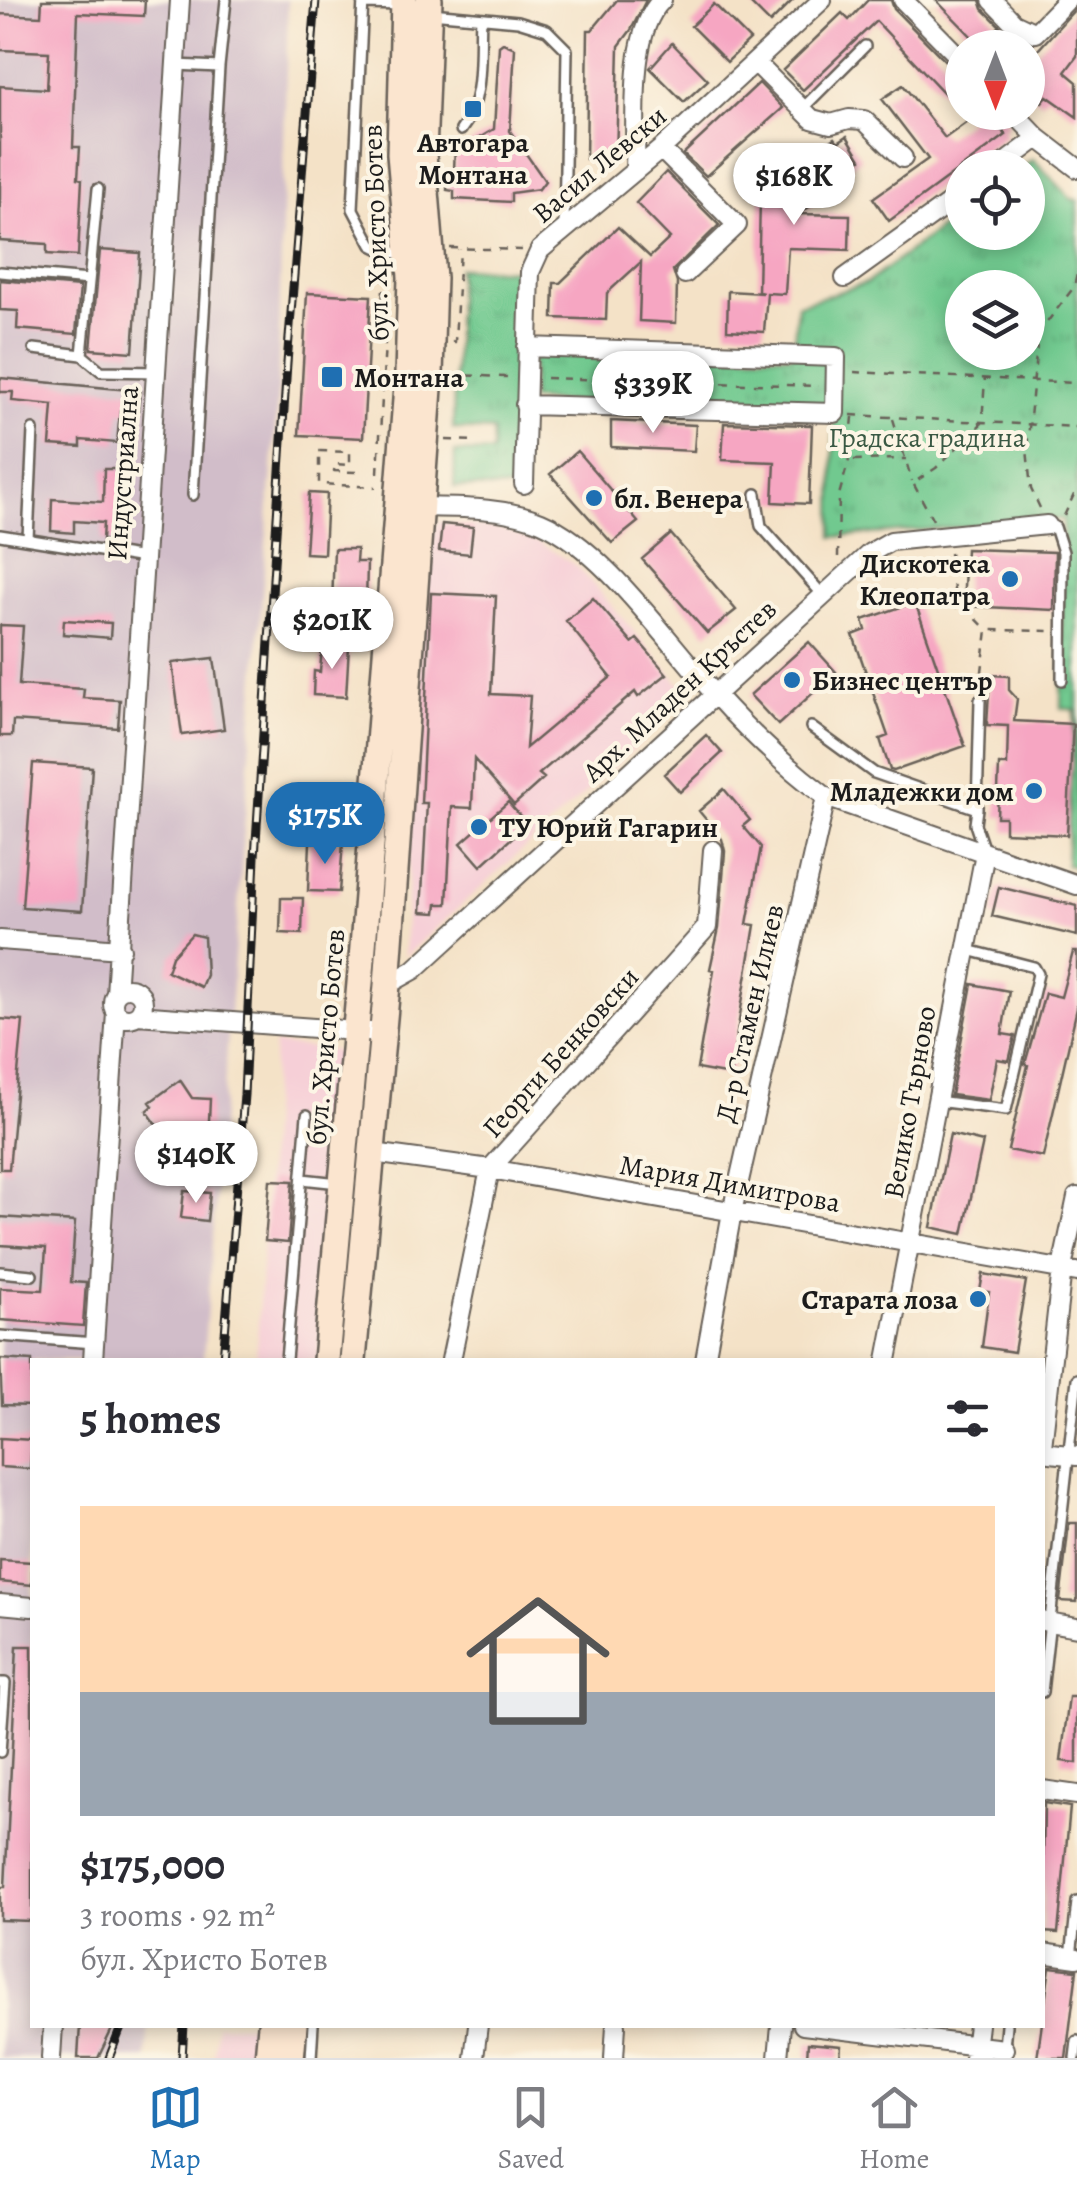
<!DOCTYPE html>
<html lang="en">
<head>
<meta charset="utf-8">
<style>
	:root { --surface:#fff; --page:#f7f7f7; --text:#2b2b33; --muted:#7c7c81; --line:#e1e1e2; --accent:#1f6fb2 }
	body { margin:0; font-family:Alegreya,serif; background:var(--page); color:var(--text); height:100vh; display:flex; flex-direction:column; font-size:38px; white-space:nowrap }
	* { box-sizing:border-box; margin:0 }
	p { font-size:32px; color:var(--muted) }
	.icon { flex:none; width:55px; height:55px; fill:none; stroke:currentColor; stroke-width:2; stroke-linecap:round; stroke-linejoin:round }
	.map { position:relative; flex:1; overflow:hidden }
	.side { position:absolute; left:30px; top:1358px; width:1015px; height:670px; display:flex; flex-direction:column; background:var(--surface); border-radius:0px; box-shadow:0 5px 15px #0003 }
	.side>* { flex:none }
	.needle { width:65px; rotate:180deg }
	.fabs { position:absolute; left:945px; top:30px; display:grid; gap:20px }
	.fabs a { display:grid; place-items:center; width:100px; height:100px; border-radius:50%; background:var(--surface); box-shadow:0 5px 15px #0003; font-size:50px }
	.price { position:absolute; translate:-50% -85px; padding:0 22px; border-radius:35px; background:#fff; color:#222; font-size:32px; line-height:65px; filter:drop-shadow(0 2px 5px #0008) }
	.price::after { content:''; position:absolute; left:50%; top:60px; width:30px; height:22px; margin-left:-15px; background:inherit; clip-path:polygon(0 0,100% 0,50% 100%) }
	.price.active { background:var(--accent); color:#fff }
	ul { padding:0; list-style:none }
	li { display:grid; align-content:center; gap:20px; height:530px; padding:0 50px }
	li span { display:grid; place-items:center; height:310px; border-radius:0px; color:#555 }
	li>.icon { margin-inline-start:auto }
	span .icon { width:180px; height:180px; fill:#fffc; stroke-width:1 }
	li b { font-size:42px }
	h2 { display:flex; justify-content:space-between; align-items:center; height:120px; padding:0 50px; font-size:42px }
	.tab-bar { display:flex; justify-content:space-around; align-items:center; height:140px; border-top:2px solid var(--line); background:var(--surface); font-size:28px; color:var(--muted) }
	.tab-bar a { display:grid; justify-items:center; gap:5px }
	.tab-bar .active { color:var(--accent) }
	.map>svg:first-child { display:block }
</style>
</head>
<body>
<div class="map">
<svg width="1077" height="2058" viewBox="0 0 1077 2058">
	<defs>
		<pattern id="park-tufts" width="24" height="20" patternUnits="userSpaceOnUse" patternTransform="scale(2.5)"><rect width="24" height="20" fill="#71c98f"/><path d="M3 7l-1-3M5 7V3M7 7l1-3M15 17l-1-3M17 17v-4M19 17l1-3" fill="none" stroke="#61ac7b"/></pattern>
	</defs>
	<rect width="100%" height="100%" fill="#fcf5e5"/>
	<filter id="ink" filterUnits="userSpaceOnUse"><feTurbulence type="fractalNoise" baseFrequency=".01" numOctaves="2"/><feDisplacementMap in="SourceGraphic" scale="20" xChannelSelector="R" yChannelSelector="G"/><feConvolveMatrix kernelMatrix="1 2 1 2 8 2 1 2 1" color-interpolation-filters="sRGB"/></filter>
	<filter id="wash" filterUnits="userSpaceOnUse"><feTurbulence type="fractalNoise" baseFrequency=".0048" numOctaves="4" result="noise"/><feDisplacementMap in="SourceGraphic" scale="40" xChannelSelector="R" yChannelSelector="G"/><feGaussianBlur stdDeviation="2.25" result="paint"/><feColorMatrix in="noise" values="0 0 0 0 0 0 0 0 0 0 0 0 0 0 0 0 0 1.4 0 .05"/><feComposite in="paint" operator="in"/></filter>
	<g filter="url(#wash)">
		<rect width="100%" height="100%" fill="#f4e2c7"/>
		<path fill="#f6cfd7" d="M439,521L500,529L538,542L578,567L691,697L404,957L426,537Z
			M274,1044L343,1052L318,1360H256Z
			M216,2025H265L262,2058H214Z"/>
		<path fill="#d1bdc9" d="M0,0H288L277,403L203,1360H32V2025H149L146,2058H0Z"/>
		<path fill="url(#park-tufts)" stroke="#467256" stroke-width="2.5" fill-rule="evenodd" d="M1033,159L1072,199L1077,200V867L1066,864L1075,710L1061,708L1063,519L833,537L834,413L531,400L533,352L793,355L797,305L867,283L962,212V232H1028V168L1022,167ZM962,288H1028V352H962Z
			M458,268L524,270L517,489L454,487L455,452L492,453L493,431L453,429Z"/>
		<g id="blocks">
			<path fill="#f6a6c2" d="M42,0H145L144,16L78,13L73,147H80L78,178L82,179L78,256L47,254V244L0,241V86L47,89L49,52L0,50V14L41,16Z
				M617,0H646L631,30L619,46L616,159H586L588,30H592Z
				M747,0H793L770,23Z
				M868,0H891L894,9L953,69L962,72V112L876,21L803,90L783,70L842,13L849,20Z
				M936,0H980L983,9L1000,26L980,45Z
				M714,4L750,40L727,62L691,26Z
				M1077,7V56L1065,72L1077,82V117L1047,96L1042,102L1028,91V61Z
				M503,43L515,48L510,131L545,181L539,189L511,193V202L454,199V191L447,190L448,171H454L455,145L466,146L494,129L499,46Z
				M672,43L708,80L684,102L650,68Z
				M759,83L783,108L706,176L683,154Z
				M903,85L945,138L970,120L963,112H1001L1008,124L1002,130L1006,135L889,221L873,198L928,159L882,99Z
				M847,136L861,159L841,173L847,183L798,214L850,215L849,250L788,248L785,294L767,293L764,332L727,330L728,291L763,293L758,292L760,198L799,170L796,165L835,138L838,142Z
				M666,172L719,225L673,270L677,283L676,323L639,321L641,262L607,293L606,320L553,318L554,283H560L618,227L650,257L670,238L636,203Z
				M100,250L140,253L133,352L91,349Z
				M0,280L80,287L76,334L17,329L18,311L0,310Z
				M307,293L371,296L363,438L299,435Z
				M0,378L140,391L138,413L120,411L117,443L81,440V447L50,445L53,405L12,401L13,392H0Z
				M611,421L696,425L694,451L611,447Z
				M724,423L812,425L809,504L773,502L775,462L722,460Z
				M577,451L638,522L612,543L550,474Z
				M104,469H122L120,541L102,540L103,523L74,521V533L51,531L52,499L103,502Z
				M309,493L327,494L324,554L305,553Z
				M442,524L473,527L470,554L439,551Z
				M671,534L736,610L707,633L642,559Z
				M334,549H357L356,562H367L366,608L332,606Z
				M966,549L1055,552L1054,610L963,606Z
				M431,593L496,596L491,694L530,696L526,748L611,677L566,621L593,598L632,643L637,639L667,674L638,697L635,692L539,774L544,778L514,805L474,759L472,808L452,807L447,904H437L436,913L421,912L427,803H421Z
				M915,602L965,746L894,771L890,770L880,739L888,736L853,635L866,630L863,620Z
				M64,620L111,623L110,638L63,634Z
				M0,625L23,626L19,685L84,689L83,698L120,700L118,728L13,721L12,736H0Z
				M809,642L836,672L778,725L750,695Z
				M322,645L349,646L346,697L313,695L314,671L320,672Z
				M214,658L224,729L182,735L172,663Z
				M990,675L1009,676V690L1017,699L1014,721L1073,724L1067,835L1005,832V817H997L999,765H1007L1008,726L987,725Z
				M706,735L722,753L680,792L664,774Z
				M33,763L92,767L82,911L22,907Z
				M724,789L750,820L743,826L761,847L747,924L755,925L730,1075L697,1069L714,970L710,969L719,928L725,851L722,839L699,811Z
				M508,802L527,824L481,866L461,843Z
				M310,842L343,843L339,892L308,891Z
				M999,887L1077,906V936L992,916Z
				M281,898H303L302,934L280,933Z
				M192,934L204,937L206,975L201,987L167,971L172,956Z
				M1073,952H1077V1008L1043,1157L1008,1150L1028,1065L1025,1064L1045,993L1061,997Z
				M972,984L1009,991L1002,1034L1015,1036L1009,1061L997,1059L989,1100L951,1095Z
				M0,1019L23,1021L9,1169H0Z
				M180,1080L192,1098L210,1099L207,1163L196,1162V1166L179,1169L169,1168L154,1156L152,1138L157,1125L147,1111L153,1106L150,1102Z
				M950,1134L983,1142L963,1234L931,1227Z
				M270,1180L293,1181L288,1243L265,1241Z
				M184,1191L210,1193L207,1221L181,1218Z
				M0,1217L75,1222L71,1282L86,1283L83,1326L0,1320V1288L43,1290L46,1248L0,1245Z
				M983,1274L1026,1281L1014,1352L982,1347L989,1292L980,1291Z
				M0,1359L32,1361V1406L2,1405Z
				M0,1438L32,1440L30,1469L0,1467Z
				M1069,1523H1077V1602L1060,1601Z
				M0,1560L32,1562V1585L0,1582Z
				M17,1646H32V1921L0,1920V1887H5Z
				M1069,1697H1077V1763L1061,1761Z
				M1044,1803L1070,1807L1058,1933L1042,1932Z
				M1050,1967L1077,1970L1066,2058H1037Z
				M80,2025H114L98,2058H78Z
				M808,2043L841,2046L840,2058H807Z"/>
		</g>
	</g>
	<g filter="url(#ink)">
		<use href="#blocks" fill-opacity="0" stroke="#686158" stroke-width="2.5"/>
		<g fill="none" stroke-linecap="round" stroke-linejoin="round">
			<defs>
				<path id="lane" d="M363,0L353,209L372,245L382,250L408,255
					M363,4L401,5
					M431,13L518,21L547,30L567,50L564,228
					M176,65L219,67
					M802,109L865,46
					M461,130C485,101 479,54 481,18
					M0,272L89,280
					M34,349L82,355L101,371L156,372
					M82,355L98,189
					M756,494L761,526L822,594
					M193,495L219,67L226,0
					M1047,525L1055,527L1063,552L1062,680
					M0,535L144,558
					M28,539L33,430
					M811,727L874,773L977,809L975,824L984,851
					M977,809L980,700
					M937,1101L1006,1110L1038,974L1034,967L968,950
					M302,1179L339,1183
					M0,1272L32,1275
					M0,1336L95,1343
					M286,1360L307,1115
					M0,1683H5L0,1752
					M1042,1692L1077,1379
					M1071,1957L1077,1902
					M311,2058L313,2025
					M1003,2058L1006,2025
					M1075,2058L1077,2041"/>
				<path id="street" d="M903,0L962,60
					M992,0L1014,23L1035,33L1067,0
					M756,63L812,119L831,124L849,119L864,120L903,158
					M1013,112L1038,138L1077,168
					M661,149L737,225L685,274
					M998,168L1038,138
					M635,171C637,124 627,34 662,0
					M845,278L962,194
					M525,405L835,413L836,357L527,347
					M524,484L530,272L540,250L661,149L822,0
					M412,507C454,508 502,506 541,522C604,549 667,642 714,693C748,731 786,767 826,797L1077,885
					M0,940L121,949
					M387,985L414,970L870,553L891,541L1047,525
					M113 1003a15 15 0 1 1 30 0a15 15 0 1 1-30 0Z
					M116,994L180,0
					M137,1015L383,1033
					M373,1153L490,1169L1077,1272
					M93,1360L116,1012
					M451,1360L490,1169L707,927L713,850
					M705,1360L732,1212L826,797
					M887,1360L985,853
					M1042,1447L1062,1268L1077,1197
					M1042,1452L1077,1456
					M0,1604L32,1607
					M1042,1621L1077,1627
					M1042,1790L1077,1795
					M1042,1953L1077,1958
					M803,2025L1004,2049
					M51,2058L53,2025
					M474,2058L478,2025
					M614,2058L616,2025
					M778,2058L781,2025
					M974,2058L978,2025"/>
				<path id="secondary" d="M326,1360L361,972L408,374L411,277L400,154L404,0
					M353,1360L387,985L430,374L433,278L423,154L429,0
					M268,2058L271,2025
					M291,2058L294,2025"/>
			</defs>
			<use href="#lane" stroke="#686158" stroke-width="14"/>
			<use href="#street" stroke="#686158" stroke-width="22"/>
			<use href="#secondary" stroke="#686158" stroke-width="30"/>
			<path stroke="#686158" stroke-width="2.5" stroke-dasharray="8 8" stroke-linecap="butt" d="M450,248L522,250
				M452,341L455,342L460,249
				M854,372L1077,383
				M367,373H381
				M451,375L508,377
				M546,378L818,386
				M851,415L1077,427
				M853,417L849,460L906,459
				M893,419L912,481
				M446,440L477,441
				M356,472L334,471L335,464L350,465V452L319,451V484L376,487
				M378,473L386,323L382,313L384,262
				M1040,508L1031,489L1027,449L1038,334L1074,287L1077,274
				M1064,516L1077,488
				M933,520L913,483L936,468L982,423L985,379
				M950,553L956,608L968,610L987,630
				M838,557L839,495L849,460
				M980,688L987,630L1051,631"/>
			<use href="#lane" stroke="#fff" stroke-width="9"/>
			<use href="#street" stroke="#fff" stroke-width="18"/>
			<use href="#secondary" stroke="#fbe5cf" stroke-width="25"/>
			<defs>
				<path id="rail" d="M223,1360L244,1095L255,857L287,363L316,0
					M109,2058L122,2025
					M182,2058L184,2025"/>
			</defs>
			<use href="#rail" stroke="#1c1c1c" stroke-width="9"/>
			<use href="#rail" stroke="#fcf5e5" stroke-width="5" stroke-dasharray="15" stroke-linecap="butt"/>
		</g>
	</g>
	<g fill="#1f6fb2" stroke="#fcf5e5" stroke-width="4">
		<rect x="463" y="99" width="20" height="20" rx="5"/>
		<rect x="320" y="365" width="24" height="24" rx="5"/>
		<circle cx="594" cy="498" r="10"/>
		<circle cx="1010" cy="579" r="10"/>
		<circle cx="792" cy="680" r="10"/>
		<circle cx="1034" cy="791" r="10"/>
		<circle cx="479" cy="827" r="10"/>
		<circle cx="978" cy="1299" r="10"/>
	</g>
	<g text-anchor="middle" stroke-width="8" stroke-linejoin="round" paint-order="stroke">
		<g font-size="28" font-weight="bold" fill="#1c1c1c" stroke="#fcf5e5" text-anchor="start">
			<text x="473" y="152" text-anchor="middle">Автогара<tspan x="473" dy="32">Монтана</tspan></text>
			<text x="354" y="387">Монтана</text>
			<text x="614" y="508">бл. Венера</text>
			<text x="990" y="573" text-anchor="end">Дискотека<tspan x="990" dy="32">Клеопатра</tspan></text>
			<text x="812" y="690">Бизнес център</text>
			<text x="1014" y="801" text-anchor="end">Младежки дом</text>
			<text x="499" y="837">ТУ Юрий Гагарин</text>
			<text x="958" y="1309" text-anchor="end">Старата лоза</text>
		</g>
		<g font-size="28" fill="#1c1c1c" stroke="#fcf5e5">
			<text transform="translate(599 164) rotate(-40)" y="10">Васил Левски</text>
			<text transform="translate(375 233) rotate(-92)" y="10">бул. Христо Ботев</text>
			<text transform="translate(122 473) rotate(-86)" y="10">Индустриална</text>
			<text transform="translate(679 690) rotate(-43)" y="10">Арх. Младен Кръстев</text>
			<text transform="translate(749 1013) rotate(-77)" y="10">Д-р Стамен Илиев</text>
			<text transform="translate(325 1037) rotate(-85)" y="10">бул. Христо Ботев</text>
			<text transform="translate(560 1052) rotate(-48)" y="10">Георги Бенковски</text>
			<text transform="translate(909 1102) rotate(-80)" y="10">Велико Търново</text>
			<text transform="translate(730 1183) rotate(10)" y="10">Мария Димитрова</text>
		</g>
		<g font-size="28" fill="#3a5944" stroke="#fcf5e5">
			<text x="927" y="447">Градска градина</text>
		</g>
	</g>
</svg>
<div class="fabs">
<a><svg class="needle" viewBox="-14 -14 28 28"><path d="M0-13l5 13h-10z" fill="#e53935"/><path d="M0 13l5-13h-10z" fill="#7c7c81"/></svg></a>
<a><svg class="icon" aria-label="locate" viewBox="0 0 24 24"><circle cx="12" cy="12" r="6"/><path d="M12 2v4M12 18v4M2 12h4M18 12h4"/></svg></a>
<a><svg class="icon" aria-label="layers" viewBox="0 0 24 24"><path d="M12 4l9 5-9 5-9-5zM3 14l9 5 9-5"/></svg></a>
</div>
<b class="price" style="left:794px;top:228px">$168K</b>
<b class="price" style="left:653px;top:436px">$339K</b>
<b class="price" style="left:332px;top:672px">$201K</b>
<b class="price active" style="left:325px;top:867px">$175K</b>
<b class="price" style="left:196px;top:1206px">$140K</b>
<section class="side">
<h2>5 homes<svg class="icon" aria-label="filters" viewBox="0 0 24 24"><path d="M4 7h16M4 17h16"/><circle cx="9" cy="7" r="2"/><circle cx="15" cy="17" r="2"/></svg></h2>
<ul>
<li><span style="background:linear-gradient(#ffd9b3 60%,#9aa5b1 0)"><svg class="icon" aria-label="home" viewBox="0 0 24 24"><path d="M3 11l9-7 9 7M6 9v11h12V9"/></svg></span><div><b>$175,000</b><p>3 rooms · 92 m²</p><p>бул. Христо Ботев</p></div></li>
</ul>
</section>
</div>
<nav class="tab-bar">
<a class="active"><svg class="icon" aria-label="map" viewBox="0 0 24 24"><path d="M3 6l6-2 6 2 6-2v14l-6 2-6-2-6 2zM9 4v14M15 6v14"/></svg>Map</a>
<a><svg class="icon" aria-label="saved" viewBox="0 0 24 24"><path d="M7 4h10v16l-5-4-5 4z"/></svg>Saved</a>
<a><svg class="icon" aria-label="home" viewBox="0 0 24 24"><path d="M3 11l9-7 9 7M6 9v11h12V9"/></svg>Home</a>
</nav>
</body>
</html>
